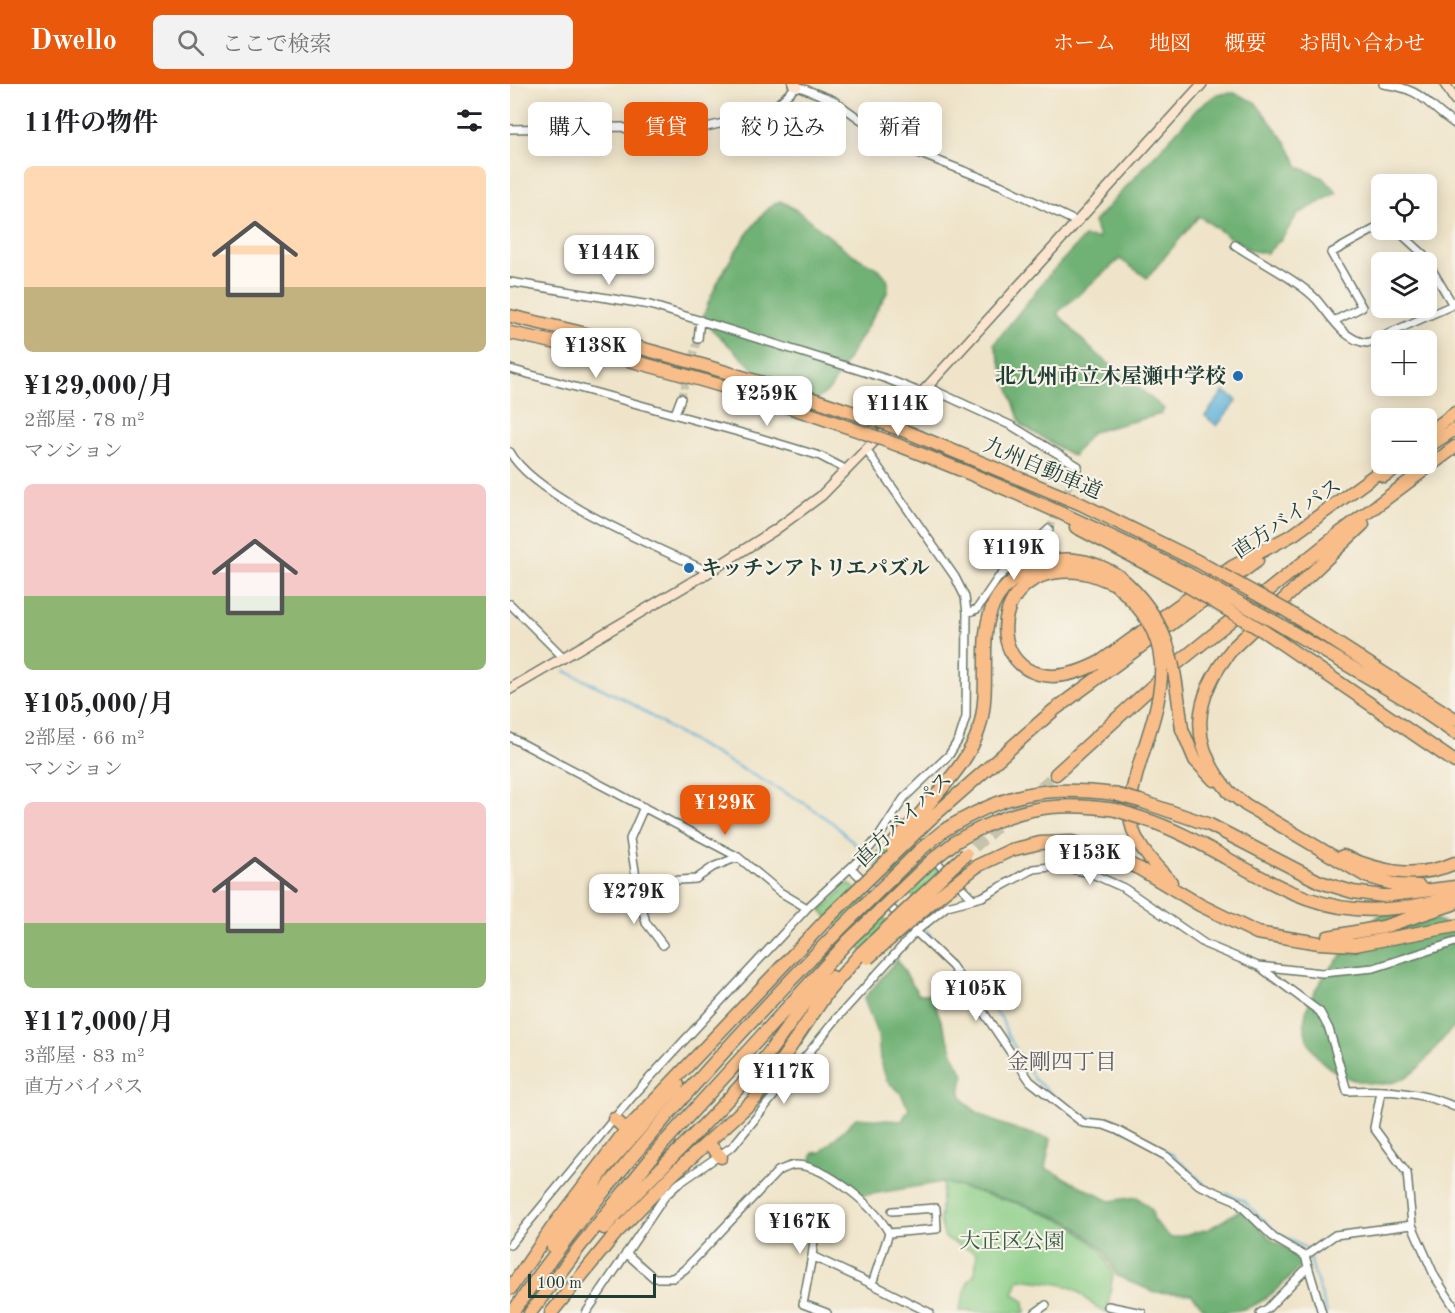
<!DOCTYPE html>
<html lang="ja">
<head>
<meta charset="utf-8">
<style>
	:root { --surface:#fff; --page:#f2f2f2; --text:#202124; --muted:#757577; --accent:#ea580c }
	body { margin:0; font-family:"Old Standard TT","Noto Serif JP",serif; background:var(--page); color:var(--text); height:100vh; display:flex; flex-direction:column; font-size:22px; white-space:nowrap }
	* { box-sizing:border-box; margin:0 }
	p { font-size:20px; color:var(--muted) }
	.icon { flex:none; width:33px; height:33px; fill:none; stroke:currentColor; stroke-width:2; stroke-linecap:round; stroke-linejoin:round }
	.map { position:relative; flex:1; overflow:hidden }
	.drawer { display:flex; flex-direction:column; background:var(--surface); width:510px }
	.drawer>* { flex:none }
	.guide { position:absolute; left:18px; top:18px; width:570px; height:54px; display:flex; gap:12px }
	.fabs { position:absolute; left:861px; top:90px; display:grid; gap:12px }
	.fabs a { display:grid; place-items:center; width:66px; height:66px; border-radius:9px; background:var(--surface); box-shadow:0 3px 15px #0003; font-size:30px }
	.scale { position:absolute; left:18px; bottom:15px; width:128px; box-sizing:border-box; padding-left:6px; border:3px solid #1f3d34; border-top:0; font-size:16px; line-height:21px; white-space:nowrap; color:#1f3d34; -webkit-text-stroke:4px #f7f3e8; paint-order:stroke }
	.price { position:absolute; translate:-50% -51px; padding:0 14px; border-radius:12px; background:#fff; color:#222; font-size:20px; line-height:39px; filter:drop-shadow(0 2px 3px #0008) }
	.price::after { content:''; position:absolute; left:50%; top:36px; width:18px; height:14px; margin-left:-9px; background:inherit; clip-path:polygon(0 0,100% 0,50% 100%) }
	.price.active { background:var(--accent); color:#fff }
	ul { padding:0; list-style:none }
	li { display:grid; align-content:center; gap:12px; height:318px; padding:0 24px }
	li span { display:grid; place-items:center; height:186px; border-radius:9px; color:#555 }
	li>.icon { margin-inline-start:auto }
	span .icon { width:108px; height:108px; fill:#fffc; stroke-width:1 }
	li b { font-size:26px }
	h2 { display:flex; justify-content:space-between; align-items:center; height:72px; padding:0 24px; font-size:26px }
	.chip { padding:0 21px; border-radius:9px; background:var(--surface); box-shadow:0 3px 15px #0003; font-size:21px; line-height:54px }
	.chip.active { background:var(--accent); color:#fff }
	header { display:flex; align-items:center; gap:36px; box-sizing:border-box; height:84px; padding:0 30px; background:var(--accent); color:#fff }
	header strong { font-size:28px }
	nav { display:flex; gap:33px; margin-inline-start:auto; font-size:21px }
	.search { width:420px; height:54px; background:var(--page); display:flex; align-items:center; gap:15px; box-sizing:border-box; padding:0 21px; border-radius:9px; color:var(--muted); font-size:22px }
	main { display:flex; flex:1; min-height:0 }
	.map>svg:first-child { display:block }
</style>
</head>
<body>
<header>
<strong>Dwello</strong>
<div class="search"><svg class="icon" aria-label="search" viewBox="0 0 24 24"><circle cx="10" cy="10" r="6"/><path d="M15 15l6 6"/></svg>ここで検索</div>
<nav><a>ホーム</a><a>地図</a><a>概要</a><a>お問い合わせ</a></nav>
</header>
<main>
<section class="drawer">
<h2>11件の物件<svg class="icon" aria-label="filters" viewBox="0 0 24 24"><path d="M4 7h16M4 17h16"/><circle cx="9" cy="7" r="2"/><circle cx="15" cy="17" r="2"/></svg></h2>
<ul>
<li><span style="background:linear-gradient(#ffd9b3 65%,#c2b280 0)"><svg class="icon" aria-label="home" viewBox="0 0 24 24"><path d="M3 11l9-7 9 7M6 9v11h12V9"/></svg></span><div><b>¥129,000/月</b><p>2部屋 · 78 m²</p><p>マンション</p></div></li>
<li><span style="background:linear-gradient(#f6c9c9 60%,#8fb573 0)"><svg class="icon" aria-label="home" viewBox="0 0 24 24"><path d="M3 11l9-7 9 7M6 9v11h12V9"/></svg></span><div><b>¥105,000/月</b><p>2部屋 · 66 m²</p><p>マンション</p></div></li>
<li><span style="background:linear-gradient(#f6c9c9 65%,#8fb573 0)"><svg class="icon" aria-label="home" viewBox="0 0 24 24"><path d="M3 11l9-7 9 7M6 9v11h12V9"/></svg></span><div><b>¥117,000/月</b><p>3部屋 · 83 m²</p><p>直方バイパス</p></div></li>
</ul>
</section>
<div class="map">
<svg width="945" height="1229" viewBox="0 0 945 1229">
	<rect width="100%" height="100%" fill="#f7f3e8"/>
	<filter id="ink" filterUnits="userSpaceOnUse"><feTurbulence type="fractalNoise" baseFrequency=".0167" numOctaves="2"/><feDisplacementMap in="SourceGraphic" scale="12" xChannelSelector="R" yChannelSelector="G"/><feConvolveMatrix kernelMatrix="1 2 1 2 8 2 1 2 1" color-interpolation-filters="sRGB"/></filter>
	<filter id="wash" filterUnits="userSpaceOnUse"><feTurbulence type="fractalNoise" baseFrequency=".008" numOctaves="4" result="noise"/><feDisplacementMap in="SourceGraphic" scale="24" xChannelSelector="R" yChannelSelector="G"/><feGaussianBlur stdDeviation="1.35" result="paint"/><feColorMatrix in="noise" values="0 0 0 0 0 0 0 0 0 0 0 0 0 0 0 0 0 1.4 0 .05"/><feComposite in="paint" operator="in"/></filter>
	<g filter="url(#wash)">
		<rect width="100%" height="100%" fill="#efe4c9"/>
		<path fill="#8ace87" stroke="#54865e" stroke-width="1.5" d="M387,746L448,805L429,816L415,829L398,806L363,773Z
			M339,799L385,845L357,871L311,827Z
			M433,1098L516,1122L560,1140L592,1167L603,1190L597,1229C580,1223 576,1211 562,1204C548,1197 526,1198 510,1195L503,1210L514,1217L515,1229L449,1227L458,1198L465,1190L467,1169L435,1154L430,1138Z"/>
		<path fill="#6fb174" stroke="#477754" stroke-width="1.5" d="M724,9L745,18L776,58L789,83L813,94L827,108L787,131L773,153L757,169L743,167L732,162L689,132L637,194L610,175L547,229L580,264L654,325L651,330L582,348L563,372L511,341L484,260L538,192L574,153L589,154L584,138L687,25L707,10Z
			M270,117C300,131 319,157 347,173C357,180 371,183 377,195C379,199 378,205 377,209L320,305L298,323H289L270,310L193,237C195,213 246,125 270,117Z
			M896,814L922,833L945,845V942C927,958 913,987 890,996C851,1011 789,980 795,934C799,903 833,869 854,848C865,836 879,816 896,814Z
			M387,875L408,910H421L447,979L454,990C453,996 450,1004 451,1009C457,1035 519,1049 541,1055L535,1084L600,1117L627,1113L642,1126L644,1137L661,1154L699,1145L732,1125L762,1156L791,1173L793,1180C758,1213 750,1229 698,1229L681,1210L644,1208L607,1192L594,1166L560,1138L517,1121L433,1098L351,1112C337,1100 311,1087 301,1076L303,1069L311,1068L346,1034L392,1037L399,1025L390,1008L377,997L370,975L368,952L354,915Z"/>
		<path fill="#5cb0d8" stroke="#3e7686" stroke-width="1.5" d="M714,307L727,316L707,342L695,332Z"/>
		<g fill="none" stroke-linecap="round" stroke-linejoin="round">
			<path stroke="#5cb0d8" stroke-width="2" d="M55,587L116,616L169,650L294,719L323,739L349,764
				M361,775L367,782
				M415,844C426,862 442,872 452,891
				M465,910L491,933L498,952L524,995L569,1032L595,1036L615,1047
				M642,1061L663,1071L694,1100
				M716,1109L734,1117L767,1149L797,1165L817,1229"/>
		</g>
	</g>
	<g filter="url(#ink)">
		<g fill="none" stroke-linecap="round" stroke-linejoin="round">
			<path stroke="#c5c3ab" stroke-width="7" stroke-dasharray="7 3.5" stroke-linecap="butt" d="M171,314L188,255
				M539,445L565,389"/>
			<path stroke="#c5c3ab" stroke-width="12" stroke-dasharray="12 6" stroke-linecap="butt" d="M464,763L546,690"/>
			<defs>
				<path id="street" d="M873,0C916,6 912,18 945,40
					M0,45L112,43L132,51L159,52L259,28L287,2L323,16L385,60L490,101L567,138
					M887,146L912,169L943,221
					M725,161C747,176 789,197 806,215C821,232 833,256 857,259L945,220
					M0,198L140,221L377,295L412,309
					M824,237L852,223L821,169L872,141
					M188,255L190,236
					M0,285L250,354L310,372L337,386
					M417,303L502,342L568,382L565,389
					M165,330L171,314
					M0,368C25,414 149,464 199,488
					M0,520L54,574
					M457,529L467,525L488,494L539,445
					M0,653L228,773L270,808L297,824
					M134,723L120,755L128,806L146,802L155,797L186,795L203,783L228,773
					M383,734L463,815
					M341,784L390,833
					M128,806L136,839L153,861
					M403,845L442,882L520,997L573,1039L594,1041L607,1046L656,1072L689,1101L725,1116L764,1154L795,1172L812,1229
					M751,884L810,928L819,945L837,1007C873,1005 913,1008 945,1023
					M871,1008L864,1044L897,1089L902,1141
					M379,1149L427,1145L426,1124L382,1127
					M0,1161L122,1013L297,824L352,773L370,751L394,714L439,671L449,655L456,633L457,529L455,513L445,493L357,367
					M116,1169L144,1194H163L175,1185L268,1087C273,1085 281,1081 286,1081C317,1082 365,1123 379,1149L362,1200L420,1229
					M302,1172L304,1157
					M795,1172L825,1151L902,1141L925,1193L945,1224
					M598,1222L632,1229
					M76,1229L155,1112L168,1100L223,1062L327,934L405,848L437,822L472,813L523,785L549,782L580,789L614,804L695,860L748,882L812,889L864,884L945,858
					M317,1229L293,1220L302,1172L362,1200
					M525,1229L536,1221
					M750,1229L757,1225L798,1183"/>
				<path id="secondary" d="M283,0L287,2
					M935,0L945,16
					M0,605L199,488L265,446L311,412L417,303L692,0"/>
				<path id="highway" d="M0,232C125,260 248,295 368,337
					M0,249C120,273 240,308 355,349
					M400,349L571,420L687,477
					M916,351L945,329
					M388,361C487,399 583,442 678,490
					M916,364L945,345
					M874,392L893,380
					M566,443L671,498
					M605,500C595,496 585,491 575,489C460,471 473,640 590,578L722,483L784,450L880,380
					M777,527L945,635
					M765,538L895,615L945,649
					M755,548L945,678
					M672,645L685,676L704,696
					M633,668C613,733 612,748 661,798
					M546,690L669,578L830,449L945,363
					M718,707L736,721L856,792L886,801L909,802
					M722,711C677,661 682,614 723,564L853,440
					M630,717L700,741L810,798L843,808L873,812L945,803
					M412,728C433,702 459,677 469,645C488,582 447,512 533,480C560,470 586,478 610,493
					M631,734C705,756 765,818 845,825C879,828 912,820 945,814
					M420,735L544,626L747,477
					M433,747C494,709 533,701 604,710
					M445,758C501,725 541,716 606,726
					M833,772C871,788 906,796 945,779
					M467,782L501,766L530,759L562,758L584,764L630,785L690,821L747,849L809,859L845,861L945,842
					M818,853L873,843L943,820
					M104,1035L117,1046
					M198,1059L211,1073
					M94,1144C145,1087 203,1036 252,977C275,950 293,915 322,893
					M43,1163L95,1084L168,1001
					M0,1205L44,1141L113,1050L317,835
					M2,1229C98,1092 212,966 329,846
					M20,1229L70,1162L152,1061L339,856
					M41,1229L106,1149L162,1091L246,1014L319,906L352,868"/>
			</defs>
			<use href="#street" stroke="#687768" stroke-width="10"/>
			<use href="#secondary" stroke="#687768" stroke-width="12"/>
			<use href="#highway" stroke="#687768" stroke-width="15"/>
			<use href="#street" stroke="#fff" stroke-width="7"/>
			<use href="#secondary" stroke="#fce5cf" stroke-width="9"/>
			<use href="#highway" stroke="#f8bd88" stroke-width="12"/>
			<defs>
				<path id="highway-bridge" d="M368,337L400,349
					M355,349L388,361
					M687,477L777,527
					M678,490L765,538
					M610,493C662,538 664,581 672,645
					M671,498L755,548
					M605,500C667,553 656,599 633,668
					M604,710L630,717
					M606,726L631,734
					M381,762L412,728
					M317,835L420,735
					M329,846L410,766L433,747
					M339,856L421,777L445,758
					M352,868L456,770
					M358,874L430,811L467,782"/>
			</defs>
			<use href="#highway-bridge" stroke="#687768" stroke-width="15" stroke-linecap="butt"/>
			<use href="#highway-bridge" stroke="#f8bd88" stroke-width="12"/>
		</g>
	</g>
	<g fill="#1f6fb2" stroke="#f7f3e8" stroke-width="2">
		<circle cx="728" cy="292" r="6"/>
		<circle cx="179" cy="484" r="6"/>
	</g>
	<g text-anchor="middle" stroke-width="4.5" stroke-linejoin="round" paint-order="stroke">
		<g font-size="21" font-weight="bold" fill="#1f3d34" stroke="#f7f3e8" text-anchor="end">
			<text x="716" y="299">北九州市立木屋瀬中学校</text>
			<text x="191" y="491" text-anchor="start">キッチンアトリエパズル</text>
		</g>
		<g font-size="21" fill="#1f3d34" stroke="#f7f3e8">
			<text transform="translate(533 384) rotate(23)" y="7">九州自動車道</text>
			<text transform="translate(777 434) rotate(-34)" y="7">直方バイパス</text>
			<text transform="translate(393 735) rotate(-44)" y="7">直方バイパス</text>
		</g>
		<g font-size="21" fill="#345a45" stroke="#f7f3e8">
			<text x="502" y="1164">大正区公園</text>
		</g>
		<g font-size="22" fill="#5e5d64" stroke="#f7f3e8">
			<text x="552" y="985">金剛四丁目</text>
		</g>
	</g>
</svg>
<div class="fabs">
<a><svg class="icon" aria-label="locate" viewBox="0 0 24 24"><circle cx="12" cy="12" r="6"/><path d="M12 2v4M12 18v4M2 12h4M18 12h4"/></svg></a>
<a><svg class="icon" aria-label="layers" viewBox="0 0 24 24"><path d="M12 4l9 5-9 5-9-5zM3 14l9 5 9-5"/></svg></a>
<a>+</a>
<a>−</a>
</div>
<div class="scale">100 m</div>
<b class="price" style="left:99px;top:202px">¥144K</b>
<b class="price" style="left:86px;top:295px">¥138K</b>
<b class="price" style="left:257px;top:343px">¥259K</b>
<b class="price" style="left:388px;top:353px">¥114K</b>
<b class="price" style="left:504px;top:497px">¥119K</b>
<b class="price active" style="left:215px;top:752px">¥129K</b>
<b class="price" style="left:580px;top:802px">¥153K</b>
<b class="price" style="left:124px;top:841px">¥279K</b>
<b class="price" style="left:466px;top:938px">¥105K</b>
<b class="price" style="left:274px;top:1021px">¥117K</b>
<b class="price" style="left:290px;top:1171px">¥167K</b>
<div class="guide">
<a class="chip">購入</a>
<a class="chip active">賃貸</a>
<a class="chip">絞り込み</a>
<a class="chip">新着</a>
</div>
</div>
</main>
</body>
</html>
